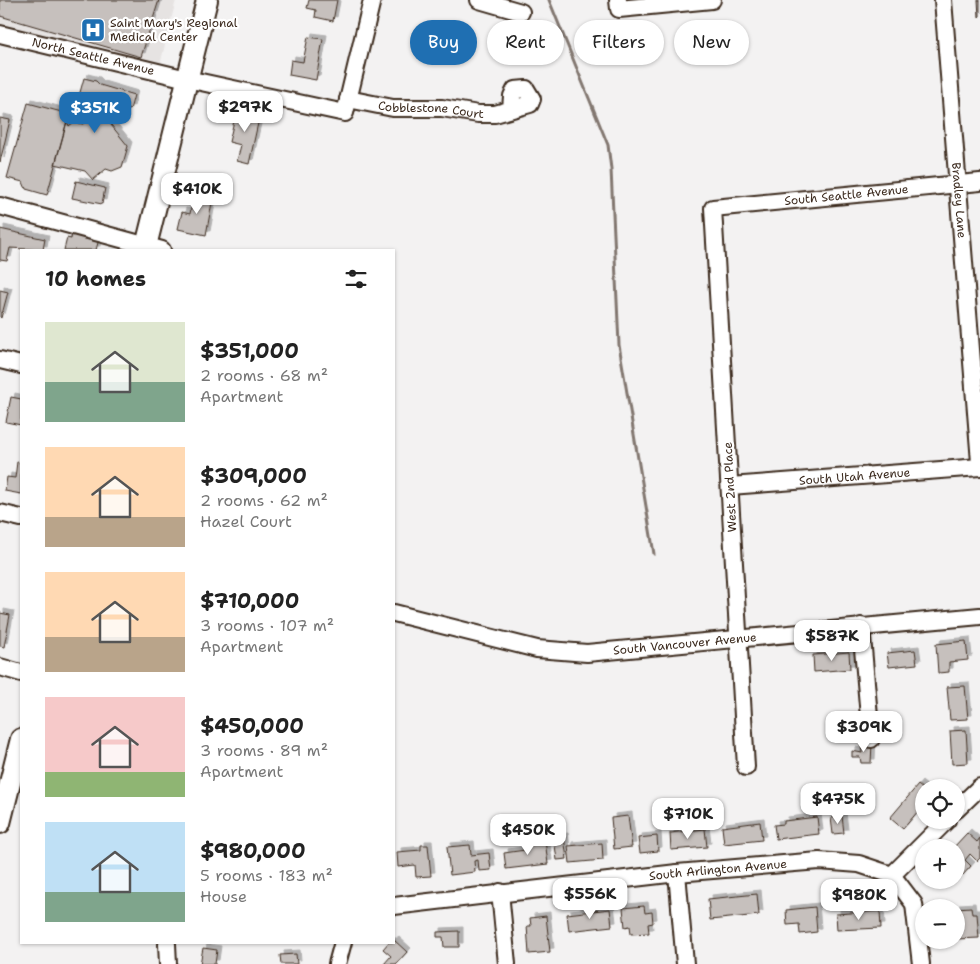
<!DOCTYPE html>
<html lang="en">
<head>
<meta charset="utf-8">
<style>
	:root { --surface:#fff; --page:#f2f2f2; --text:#222; --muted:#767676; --accent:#1f6fb2 }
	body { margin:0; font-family:"Shantell Sans",sans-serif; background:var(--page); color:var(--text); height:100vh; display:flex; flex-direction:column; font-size:19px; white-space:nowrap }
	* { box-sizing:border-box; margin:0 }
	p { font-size:16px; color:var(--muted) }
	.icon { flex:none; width:28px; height:28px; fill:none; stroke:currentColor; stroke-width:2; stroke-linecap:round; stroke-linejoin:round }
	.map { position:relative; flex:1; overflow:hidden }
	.sheet { position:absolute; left:20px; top:249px; width:375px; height:695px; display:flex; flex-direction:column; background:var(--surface); border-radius:0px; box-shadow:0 1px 4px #0004 }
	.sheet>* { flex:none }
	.top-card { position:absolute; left:410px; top:20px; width:475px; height:45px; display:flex; gap:10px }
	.buttons { position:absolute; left:915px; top:779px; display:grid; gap:10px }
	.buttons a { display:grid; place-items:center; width:50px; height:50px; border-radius:50%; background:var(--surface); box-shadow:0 1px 4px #0004; font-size:25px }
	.price { position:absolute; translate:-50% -42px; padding:0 11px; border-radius:10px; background:#fff; color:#222; font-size:16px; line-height:32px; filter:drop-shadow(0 1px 2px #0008) }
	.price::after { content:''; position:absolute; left:50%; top:30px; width:15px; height:11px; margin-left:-8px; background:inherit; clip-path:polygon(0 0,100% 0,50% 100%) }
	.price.selected { background:var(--accent); color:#fff }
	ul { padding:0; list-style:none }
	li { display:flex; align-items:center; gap:15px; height:125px; padding:0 25px }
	li span { display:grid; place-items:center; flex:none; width:140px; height:100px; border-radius:0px; color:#555 }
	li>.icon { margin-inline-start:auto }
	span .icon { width:60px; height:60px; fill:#fffc; stroke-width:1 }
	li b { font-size:21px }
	h2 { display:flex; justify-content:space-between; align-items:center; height:60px; padding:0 25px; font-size:21px }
	.tag { padding:0 18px; border-radius:22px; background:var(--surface); box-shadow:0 1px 4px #0004; font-size:18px; line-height:45px }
	.tag.selected { background:var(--accent); color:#fff }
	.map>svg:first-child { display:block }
</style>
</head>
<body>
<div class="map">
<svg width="980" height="964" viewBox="0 0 980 964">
	<defs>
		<filter id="shadow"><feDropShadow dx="4" dy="-4" stdDeviation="0" flood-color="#0004"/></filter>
	</defs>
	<rect width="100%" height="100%" fill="#f3f2f2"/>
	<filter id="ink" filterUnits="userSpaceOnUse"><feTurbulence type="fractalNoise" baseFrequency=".02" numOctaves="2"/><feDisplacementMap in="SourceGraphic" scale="10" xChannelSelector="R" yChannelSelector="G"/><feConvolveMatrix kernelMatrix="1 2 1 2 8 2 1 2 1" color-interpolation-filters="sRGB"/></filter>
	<g filter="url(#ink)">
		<path fill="#e6e3e2" d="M0,0H176L160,65L0,25Z"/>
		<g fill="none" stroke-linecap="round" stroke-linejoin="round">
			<path stroke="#827770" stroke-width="3" d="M549,0L608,145L611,169L619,345L654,554"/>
		</g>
		<path fill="#c6c0bd" stroke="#3b2a1e" filter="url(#shadow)" d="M0,0H159L141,57L0,16Z
			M309,0H337L333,21L315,17L316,10L307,8Z
			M978,0H980V16L979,17Z
			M308,37L323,39L316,80L289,75L291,60L303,62Z
			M84,78L96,81L100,85L134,95L130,110L102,102L96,124L107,120L128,146L122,167L112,171L106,169L93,180L85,171L55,164L67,121L69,126L74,122L83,124L89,119L90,114L85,108L88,98L79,96Z
			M28,103L69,114L47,195L26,189L23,182L7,178Z
			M237,108L260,114L249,164L237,161L241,145L229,142Z
			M0,118L10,120L0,162Z
			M76,181L105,188L102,204L72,198Z
			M194,193L213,197L206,235L178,229L182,212L190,214Z
			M0,229L45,239L43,250L10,248L7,261L0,260Z
			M72,233L99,239L96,250H64L67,238L71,239Z
			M0,290L8,292L1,318L0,317Z
			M11,397L21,399V425L6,422Z
			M17,462L21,463V494L5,491L7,477L15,478Z
			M0,613L10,615L4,647L0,646Z
			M966,641L968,660L949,662V672L938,673L936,644Z
			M915,650L917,664L889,667L887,653Z
			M849,652L850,669L814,672L813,655Z
			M965,686L968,719L950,720L947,687Z
			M966,730L968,763L952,764L950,731Z
			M872,743L871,763H861L860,757H852V751L862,753L861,744Z
			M918,785L924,790V804L903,829L890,818Z
			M628,816L632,847L614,849L611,818Z
			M842,816L844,833L833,834L831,818Z
			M817,817L819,834L776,839L774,825L784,824V821Z
			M760,822L762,840L724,844L722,827Z
			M705,829L707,847L671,850L670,833Z
			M967,833L977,842L980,838V858L977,861L970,854L965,860L971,866L963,875L956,868V848H953Z
			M657,836L658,851L640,853L638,838Z
			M564,837L567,859L557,860L554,838Z
			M545,840L548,864L506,869L504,853L525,850L524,843Z
			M602,843L603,860L570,863L568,846Z
			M421,845H428L431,876L416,877L415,865L398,867L397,852L421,850Z
			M470,845L471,855L489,853L491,870L479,871L478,860L474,861L475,872L450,875L447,847Z
			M757,894L759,915L710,920L708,899Z
			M644,906L645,913L652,912L653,923L648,924L649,933L631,934L630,926L625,927L623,908Z
			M815,907L817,932L800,934L799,924L787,925L786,910Z
			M971,907L972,914H977L979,938L956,939V908Z
			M610,909L612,926L569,931L567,914Z
			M880,911L881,928L837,930L836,914Z
			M546,916L550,952L529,954L527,926H531L530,918Z
			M459,931V947H444L443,937H437V932Z
			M394,940L407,952L396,964H384L391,956L383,949L389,942H394Z
			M203,948L217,950L215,964H200Z
			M296,954L297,964H281L280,955Z"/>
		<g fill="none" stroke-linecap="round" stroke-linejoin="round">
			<defs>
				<g id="minor">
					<path d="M479,0L521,12"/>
					<path d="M618,0L619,9L712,0"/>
					<path id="s1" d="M943,0L980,462"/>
					<path id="s2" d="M0,34L187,79L345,113L372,0"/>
					<path id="s3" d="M348,99L393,108H442L478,114H495L530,104L532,99L526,89L515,90L512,96L511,109"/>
					<path d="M0,206L162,250"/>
					<path d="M0,360L21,365"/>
					<path id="s4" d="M730,486L980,467"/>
					<path d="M0,513L21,518"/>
					<path id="s5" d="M394,613L537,649L587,653L980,616"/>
					<path d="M861,626L871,739"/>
					<path d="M0,667L21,673"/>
					<path id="s6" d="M746,767L713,208L980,182"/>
					<path d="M956,810L980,787"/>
					<path d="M677,873L685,964"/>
					<path d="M892,875L914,904L921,964"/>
					<path d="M892,875L947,820"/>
					<path d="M500,892L507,964"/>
					<path id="s7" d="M394,906L677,873L819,861L859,864L892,875"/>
					<path d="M167,944L168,964"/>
					<path d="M337,964L343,942"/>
				</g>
				<path id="major" d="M145,250L207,0
					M0,823L21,739"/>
			</defs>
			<use href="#minor" stroke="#3b2a1e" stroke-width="20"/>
			<use href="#major" stroke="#3b2a1e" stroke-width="24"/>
			<use href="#minor" stroke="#fff" stroke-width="16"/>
			<use href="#major" stroke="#fff" stroke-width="20"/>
		</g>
	</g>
	<defs>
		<symbol id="hospital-square" viewBox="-11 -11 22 22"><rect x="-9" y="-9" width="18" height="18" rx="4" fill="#1f6fb2" stroke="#fff"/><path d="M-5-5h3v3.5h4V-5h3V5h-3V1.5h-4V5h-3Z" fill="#fff"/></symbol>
	</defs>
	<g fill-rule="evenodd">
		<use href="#hospital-square" x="79" y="16" width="28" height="28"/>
	</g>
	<g text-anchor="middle" stroke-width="4.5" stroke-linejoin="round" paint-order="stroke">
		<g font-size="12" fill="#3b2a1e" stroke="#fff" text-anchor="start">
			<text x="110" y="27">Saint Mary's Regional<tspan x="110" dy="14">Medical Center</tspan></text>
		</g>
		<g font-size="12" fill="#3b2a1e" stroke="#fff">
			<text dy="4" stroke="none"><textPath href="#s2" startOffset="96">North Seattle Avenue</textPath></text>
			<text dy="4" stroke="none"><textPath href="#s3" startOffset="84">Cobblestone Court</textPath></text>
			<text dy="4" stroke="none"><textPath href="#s6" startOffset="694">South Seattle Avenue</textPath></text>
			<text dy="4" stroke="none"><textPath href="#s1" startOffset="201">Bradley Lane</textPath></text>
			<text dy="4" stroke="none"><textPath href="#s4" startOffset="125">South Utah Avenue</textPath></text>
			<text transform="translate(730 487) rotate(-93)" y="4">West 2nd Place</text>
			<text dy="4" stroke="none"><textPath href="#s5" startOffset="296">South Vancouver Avenue</textPath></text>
			<text dy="4" stroke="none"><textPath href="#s7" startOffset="326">South Arlington Avenue</textPath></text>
		</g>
	</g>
</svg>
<div class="buttons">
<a><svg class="icon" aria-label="locate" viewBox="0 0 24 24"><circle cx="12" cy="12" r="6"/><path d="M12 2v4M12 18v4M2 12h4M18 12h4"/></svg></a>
<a>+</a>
<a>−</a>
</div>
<b class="price" style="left:245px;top:133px">$297K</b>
<b class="price selected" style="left:95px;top:134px">$351K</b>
<b class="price" style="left:197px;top:215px">$410K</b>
<b class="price" style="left:832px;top:662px">$587K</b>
<b class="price" style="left:864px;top:753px">$309K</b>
<b class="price" style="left:838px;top:825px">$475K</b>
<b class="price" style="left:688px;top:840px">$710K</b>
<b class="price" style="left:528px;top:856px">$450K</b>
<b class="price" style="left:590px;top:920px">$556K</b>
<b class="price" style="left:859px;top:921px">$980K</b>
<div class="top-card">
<a class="tag selected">Buy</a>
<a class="tag">Rent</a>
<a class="tag">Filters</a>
<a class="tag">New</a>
</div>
<section class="sheet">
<h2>10 homes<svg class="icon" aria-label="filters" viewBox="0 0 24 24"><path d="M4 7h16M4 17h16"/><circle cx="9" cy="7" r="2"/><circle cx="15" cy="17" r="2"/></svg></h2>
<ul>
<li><span style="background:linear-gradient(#dfe7d0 60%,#7fa58c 0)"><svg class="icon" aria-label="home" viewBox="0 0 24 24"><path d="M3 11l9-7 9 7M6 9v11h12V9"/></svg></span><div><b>$351,000</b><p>2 rooms · 68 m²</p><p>Apartment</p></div></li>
<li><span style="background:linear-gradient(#ffd9b3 70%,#b9a48a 0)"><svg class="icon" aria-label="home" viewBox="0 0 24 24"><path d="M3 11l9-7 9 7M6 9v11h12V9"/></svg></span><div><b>$309,000</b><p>2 rooms · 62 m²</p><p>Hazel Court</p></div></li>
<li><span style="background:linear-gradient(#ffd9b3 65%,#b9a48a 0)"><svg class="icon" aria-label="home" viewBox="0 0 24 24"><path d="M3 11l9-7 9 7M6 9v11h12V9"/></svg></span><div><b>$710,000</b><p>3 rooms · 107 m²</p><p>Apartment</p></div></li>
<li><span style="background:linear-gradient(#f6c9c9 75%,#8fb573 0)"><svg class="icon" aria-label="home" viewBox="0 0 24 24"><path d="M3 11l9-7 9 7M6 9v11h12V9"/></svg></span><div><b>$450,000</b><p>3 rooms · 89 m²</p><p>Apartment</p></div></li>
<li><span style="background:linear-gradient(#bfe0f5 70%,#7fa58c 0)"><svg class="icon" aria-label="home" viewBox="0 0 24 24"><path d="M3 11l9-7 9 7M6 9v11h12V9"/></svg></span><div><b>$980,000</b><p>5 rooms · 183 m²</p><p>House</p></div></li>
</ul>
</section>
</div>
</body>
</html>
